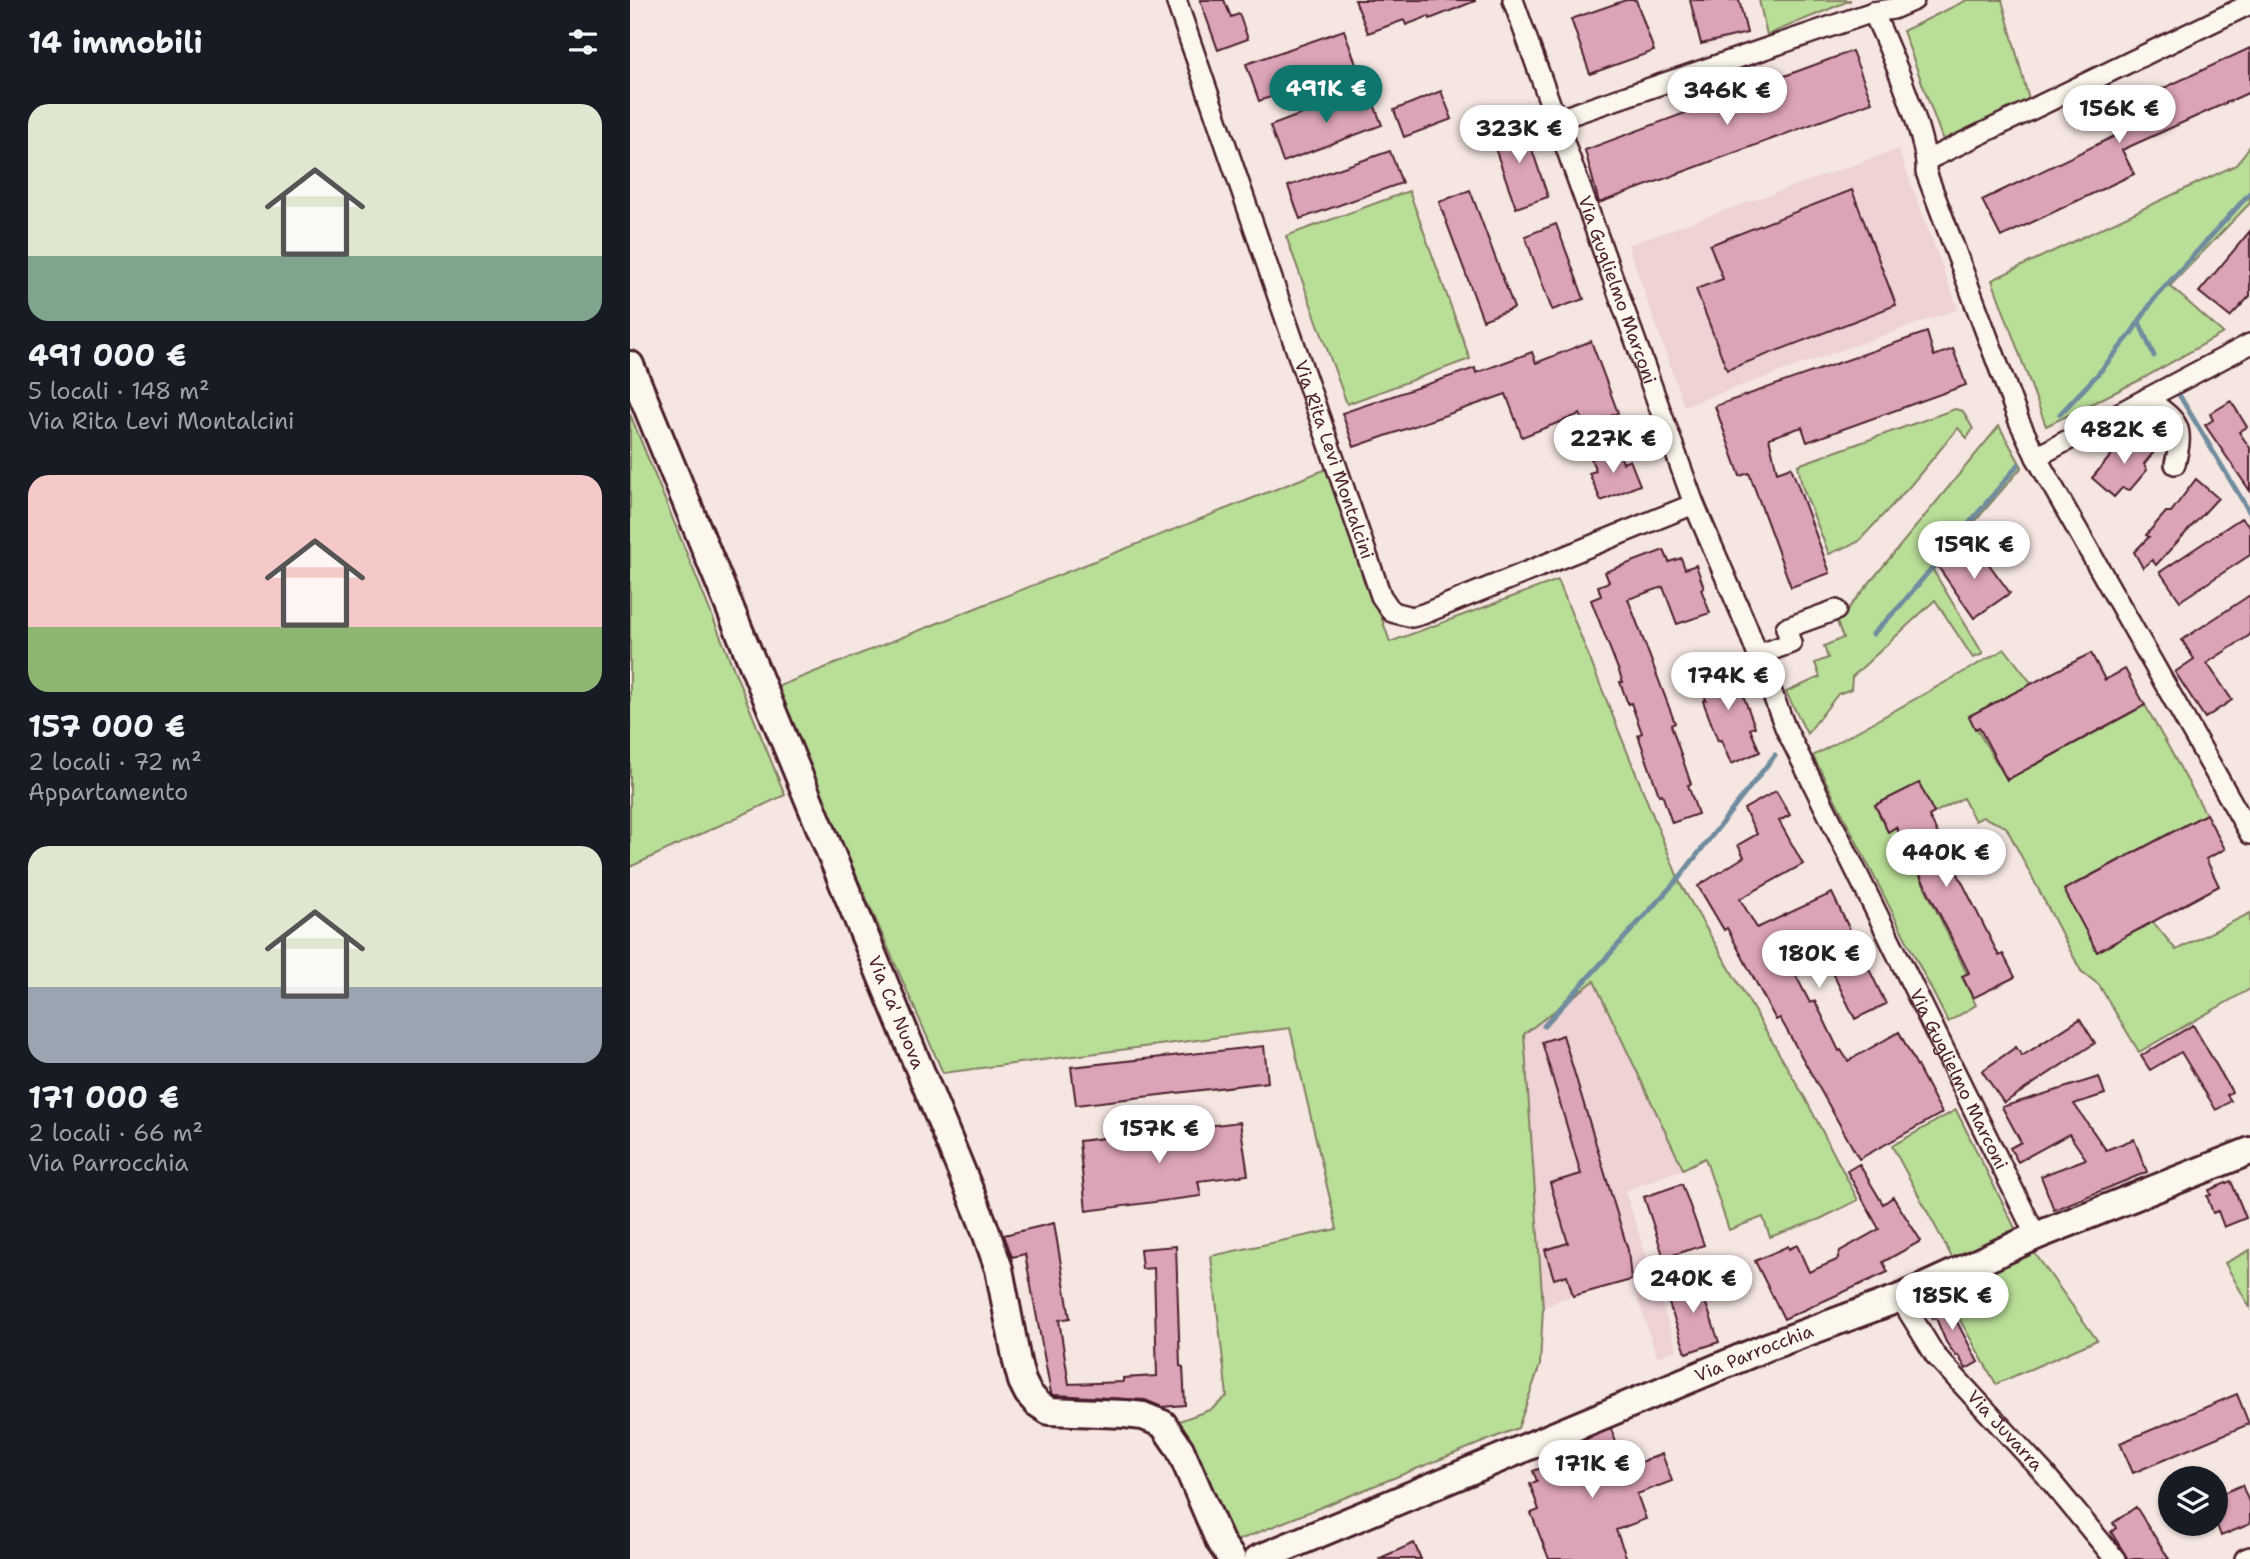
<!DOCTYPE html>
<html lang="it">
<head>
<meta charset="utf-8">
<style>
	:root { --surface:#171b24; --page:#242831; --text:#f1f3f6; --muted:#9ea1a6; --accent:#0f766e }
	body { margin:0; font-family:"Shantell Sans",sans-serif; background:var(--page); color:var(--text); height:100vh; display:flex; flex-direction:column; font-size:26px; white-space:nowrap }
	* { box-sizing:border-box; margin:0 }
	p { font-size:23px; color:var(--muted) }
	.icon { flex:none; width:38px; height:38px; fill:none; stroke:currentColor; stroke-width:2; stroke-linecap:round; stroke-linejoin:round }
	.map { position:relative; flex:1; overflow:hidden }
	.sheet { display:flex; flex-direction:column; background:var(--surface); width:630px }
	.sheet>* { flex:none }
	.controls { position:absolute; left:1528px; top:1466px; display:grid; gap:14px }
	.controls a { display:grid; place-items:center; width:70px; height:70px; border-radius:50%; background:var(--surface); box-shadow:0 2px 5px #0004; font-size:35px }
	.price { position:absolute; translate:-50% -60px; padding:0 16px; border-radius:24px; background:#fff; color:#222; font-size:23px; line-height:46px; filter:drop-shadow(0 2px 4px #0008) }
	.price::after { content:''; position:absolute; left:50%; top:42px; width:21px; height:16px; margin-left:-10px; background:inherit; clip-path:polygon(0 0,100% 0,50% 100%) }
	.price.selected { background:var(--accent); color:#fff }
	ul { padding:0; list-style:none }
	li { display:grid; align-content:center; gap:14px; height:371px; padding:0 28px }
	li span { display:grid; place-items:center; height:217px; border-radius:21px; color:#555 }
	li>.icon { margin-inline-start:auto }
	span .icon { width:126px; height:126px; fill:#fffc; stroke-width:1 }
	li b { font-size:30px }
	h2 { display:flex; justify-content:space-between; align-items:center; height:84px; padding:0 28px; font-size:30px }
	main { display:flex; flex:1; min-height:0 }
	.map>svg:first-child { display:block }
</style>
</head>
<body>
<main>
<section class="sheet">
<h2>14 immobili<svg class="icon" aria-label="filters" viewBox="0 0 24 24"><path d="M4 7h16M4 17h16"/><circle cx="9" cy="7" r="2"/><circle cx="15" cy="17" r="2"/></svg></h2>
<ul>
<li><span style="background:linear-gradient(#dfe7d0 70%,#7fa58c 0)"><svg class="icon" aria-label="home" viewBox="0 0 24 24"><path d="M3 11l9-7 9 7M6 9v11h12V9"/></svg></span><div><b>491 000 €</b><p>5 locali · 148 m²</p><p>Via Rita Levi Montalcini</p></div></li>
<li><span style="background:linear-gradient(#f6c9c9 70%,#8fb573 0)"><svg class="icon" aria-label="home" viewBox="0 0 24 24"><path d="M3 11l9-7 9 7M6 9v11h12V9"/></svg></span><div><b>157 000 €</b><p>2 locali · 72 m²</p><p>Appartamento</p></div></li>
<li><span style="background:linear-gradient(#dfe7d0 65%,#9aa5b1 0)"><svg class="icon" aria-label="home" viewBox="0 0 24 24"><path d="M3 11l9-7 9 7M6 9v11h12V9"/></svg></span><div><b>171 000 €</b><p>2 locali · 66 m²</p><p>Via Parrocchia</p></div></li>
</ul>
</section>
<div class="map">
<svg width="1620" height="1559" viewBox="0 0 1620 1559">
	<rect width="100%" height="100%" fill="#f5e6e1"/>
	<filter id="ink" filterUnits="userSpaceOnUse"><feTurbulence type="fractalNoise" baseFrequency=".0143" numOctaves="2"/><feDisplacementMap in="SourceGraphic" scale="14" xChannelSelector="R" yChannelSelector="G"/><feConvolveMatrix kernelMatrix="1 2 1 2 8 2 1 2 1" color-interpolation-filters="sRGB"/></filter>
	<g filter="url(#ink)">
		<path fill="#eed2d4" d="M1268,149L1328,309L1054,406L998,245Z
			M964,980L1053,1169L995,1191L1047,1350L1027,1357L1001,1280L932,1299L913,1308L894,1034Z"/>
		<path fill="#b9de98" stroke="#827e62" stroke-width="2" d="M1129,0H1221L1137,35Z
			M1337,0H1372L1399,100L1314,143L1273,31Z
			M1620,146V203L1540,286L1593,333L1510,380L1416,426L1362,280L1606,165Z
			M779,191L840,359L717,404L656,236Z
			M1325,409L1333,411L1343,429L1337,438L1328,428L1280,486L1228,542L1199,554L1172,486L1168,465Z
			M0,414L155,795L0,867Z
			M1369,426L1392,467L1303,570L1353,654L1343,658L1305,600L1222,677L1221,689L1208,694L1177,734L1156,692L1190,677L1185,663L1198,658L1194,646L1213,638L1207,622Z
			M699,468L760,642L928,580L1051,885L1175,1098L1228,1200L1190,1219L1140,1237L1133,1217L1099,1230L1075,1158L1053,1169L964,981L894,1034L913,1308L910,1365L888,1428L602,1543L549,1421L582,1409L597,1396L581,1256L707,1229L660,1028L313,1073L144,688Z
			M1375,649L1402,684L1339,716L1377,780L1515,705L1576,814L1435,889L1467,952L1523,922L1546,950L1620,913V989L1509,1052L1469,985L1451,971L1376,827L1353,817L1345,821L1333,798L1304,813L1289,783L1245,806L1258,831L1266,827L1337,974L1332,977L1346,1005L1318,1022L1183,756Z
			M1326,1110L1386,1230V1233L1325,1263L1262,1146Z
			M1396,1241L1467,1340L1366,1384L1308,1281Z
			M1620,1250V1308L1595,1263Z"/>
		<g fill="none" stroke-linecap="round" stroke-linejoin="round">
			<path stroke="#708c9e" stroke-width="5" d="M1509,322L1524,356
				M1548,393L1620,513
				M1430,414L1468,374L1500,335L1524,299L1620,193
				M1243,634L1270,606L1388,465
				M914,1026L1049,878L1145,755"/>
		</g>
		<path fill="#dca4b7" stroke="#4a1f2b" stroke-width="2" d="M570,0H594L601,17L609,14L618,39L588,50Z
			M725,0H845V1L800,19L799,16L776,25L774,20L738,33Z
			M996,0H1006L1024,51L960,74L941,19Z
			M1060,0H1109L1117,33L1071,44Z
			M714,30L727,67L629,101L616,64Z
			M1620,48V92L1492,150L1504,174L1371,237L1352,200L1491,133L1482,112Z
			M1222,51L1242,102L969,203L955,150Z
			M738,89L752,125L653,162L640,126Z
			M811,91L822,119L774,137L764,110Z
			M893,123L918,197L886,208L860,134Z
			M760,151L772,183L670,219L658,186Z
			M840,190L884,308L853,320L809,202Z
			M1222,190L1266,305L1097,370L1066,289L1093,279L1080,245Z
			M926,224L954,299L922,310L895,236Z
			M1620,231V296L1600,317L1569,292Z
			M1297,332L1304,356L1323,349L1336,385L1177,442L1172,427L1139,438L1147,472L1161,467L1200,573L1161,587L1119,473L1110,476L1085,406Z
			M961,341L988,413L955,426L950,414L892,437L876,394L724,447L712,413L845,368L846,373L902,352L906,363Z
			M1601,401L1617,427L1609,432L1620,448V491L1575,425L1583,420L1580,414Z
			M1500,433L1523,453L1514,464L1517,470L1500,490L1492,488L1484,497L1462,478Z
			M987,448L993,463L1000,460L1010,485L971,501L959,473L966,471L961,459Z
			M1566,479L1588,498L1526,565L1522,560L1513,568L1504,552L1519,537L1516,535L1536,512H1541Z
			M1611,518L1620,526V555L1550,601L1530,572Z
			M1325,548L1331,554L1347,548L1380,593L1344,618L1309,568Z
			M1034,550L1039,562L1051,558L1055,569L1066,565L1074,588L1071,589L1080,613L1047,624L1033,587L998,599L1045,723L1041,725L1061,784L1058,785L1068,814L1042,823L1032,794L1029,795L1008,735L1012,733L1001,703L998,704L990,682H993L961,600L971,596L968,586L979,582L975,572Z
			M1620,595V635L1577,663L1602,700L1575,718L1545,672L1564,659L1552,640Z
			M1461,653L1475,680L1495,669L1515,705L1377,780L1349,727L1345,729L1339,716Z
			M1097,661L1107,688L1110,687L1125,727L1120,729L1130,752L1101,764L1091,740L1088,741L1073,701L1076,700L1066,673Z
			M1289,783L1304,813L1299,816L1369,956L1373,954L1385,977L1343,998L1332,976L1339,973L1266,827L1258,832L1245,805Z
			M1146,791L1160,815L1149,821L1173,864L1110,899L1127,928L1202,893L1256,1004L1225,1019L1195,957L1164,972L1180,1003L1185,1001L1209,1051L1211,1050L1218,1061L1269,1032L1312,1113L1229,1159L1150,1018L1146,1020L1097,928L1094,930L1068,886L1114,857L1108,845L1127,834L1114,809Z
			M1576,814L1595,849L1576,859L1589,886L1467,952L1434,890Z
			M1450,1019L1465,1043L1374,1103L1352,1071L1386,1047L1392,1056Z
			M1563,1025L1602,1092L1597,1095L1601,1101L1586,1110L1551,1052L1520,1070L1511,1056Z
			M933,1035L998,1250L1001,1280L943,1296L937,1275L924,1279L915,1250L938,1243L920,1183L951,1174L912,1042Z
			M634,1046L638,1082L446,1105L441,1067Z
			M1469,1077L1475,1094L1444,1104L1476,1150L1504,1139L1517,1172L1424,1210L1411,1176L1456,1159L1439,1134L1388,1162L1380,1148L1391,1142L1372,1107Z
			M610,1122L618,1175L568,1181L571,1196L456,1211L449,1141Z
			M1229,1164L1253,1204L1263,1197L1291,1241L1253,1262L1258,1272L1154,1319L1125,1261L1158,1246L1159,1249L1167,1245L1179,1272L1207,1260L1210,1251L1249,1229L1217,1171Z
			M1601,1181L1616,1218L1594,1227L1588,1211L1583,1213L1577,1196L1581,1195L1579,1190Z
			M1052,1184L1074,1245L1034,1258L1014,1197Z
			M424,1223L440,1318L429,1320L439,1384L493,1382V1378L527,1376L524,1268L512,1269L510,1249L546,1246L550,1366L553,1367L555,1405L532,1407L515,1400L424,1395L421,1393L395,1254L382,1257L374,1235Z
			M1075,1279L1081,1294L1074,1298L1089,1342L1056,1353L1035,1292Z
			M1314,1297L1348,1362L1336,1369L1328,1355L1326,1356L1316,1342L1306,1318L1303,1319L1296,1305Z
			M1607,1394L1619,1424L1503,1473L1490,1443Z
			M981,1429L996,1468L1032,1454L1042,1481L1007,1494L1016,1519L986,1530L997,1559H919L901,1513L909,1510L900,1484L907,1481L903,1471L953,1452L949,1442Z
			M1612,1485L1620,1505V1524L1591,1536L1586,1522V1496Z
			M1506,1507L1539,1559H1498L1481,1532L1486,1528L1483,1523Z
			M784,1543L791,1559H748Z"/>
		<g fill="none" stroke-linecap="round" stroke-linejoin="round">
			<defs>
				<g id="street">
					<path id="s1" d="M546,0L751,596L762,612L782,617L793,614L1064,504"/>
					<path id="s2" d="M883,0L1064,504L1117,627L1155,727L1406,1236"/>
					<path d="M1243,12C1258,44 1299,141 1296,172L1389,421L1406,457L1620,834"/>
					<path d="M926,120L1243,12L1263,9L1284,0"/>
					<path d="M1297,160L1620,4"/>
					<path d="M1517,398C1548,422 1555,424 1545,464"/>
					<path d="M1406,457L1620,344"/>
					<path d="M1128,655L1161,643L1156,628L1206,610"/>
					<path id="s3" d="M1270,1298L1305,1355L1414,1473L1485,1559"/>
					<path d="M1615,1559L1620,1557"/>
				</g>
				<g id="secondary">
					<path id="s4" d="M0,365L352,1221L369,1269L387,1362L392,1381L398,1393L407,1403L419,1411L495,1414L513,1416L533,1424L550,1449L590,1542L602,1559"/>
					<path id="s5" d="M628,1559L1137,1347L1270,1298L1406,1236L1620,1151"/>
				</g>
			</defs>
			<use href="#street" stroke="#4a1f2b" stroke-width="24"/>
			<use href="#secondary" stroke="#4a1f2b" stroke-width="32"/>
			<use href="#street" stroke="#fbf7ec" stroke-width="19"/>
			<use href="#secondary" stroke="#fbf7ec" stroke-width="26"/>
		</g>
	</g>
	<g text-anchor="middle" stroke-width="5" stroke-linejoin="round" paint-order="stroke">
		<g font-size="18" fill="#4a1f2b" stroke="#fbf7ec">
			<text dy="6" stroke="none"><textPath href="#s2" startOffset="308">Via Guglielmo Marconi</textPath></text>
			<text dy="6" stroke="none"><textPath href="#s1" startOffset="486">Via Rita Levi Montalcini</textPath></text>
			<text dy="6" stroke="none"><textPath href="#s4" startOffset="700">Via Ca' Nuova</textPath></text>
			<text dy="6" stroke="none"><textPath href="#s2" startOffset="1169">Via Guglielmo Marconi</textPath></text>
			<text dy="6" stroke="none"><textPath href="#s5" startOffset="537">Via Parrocchia</textPath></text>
			<text dy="6" stroke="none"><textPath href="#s3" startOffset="170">Via Juvarra</textPath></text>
		</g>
	</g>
</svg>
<div class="controls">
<a><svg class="icon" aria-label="layers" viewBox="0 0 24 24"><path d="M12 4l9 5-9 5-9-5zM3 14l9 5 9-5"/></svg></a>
</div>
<b class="price selected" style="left:696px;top:125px">491K €</b>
<b class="price" style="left:1097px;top:127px">346K €</b>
<b class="price" style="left:1489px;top:145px">156K €</b>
<b class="price" style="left:889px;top:165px">323K €</b>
<b class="price" style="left:1494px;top:466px">482K €</b>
<b class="price" style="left:983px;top:475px">227K €</b>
<b class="price" style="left:1344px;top:581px">159K €</b>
<b class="price" style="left:1098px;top:712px">174K €</b>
<b class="price" style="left:1316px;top:889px">440K €</b>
<b class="price" style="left:1189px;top:990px">180K €</b>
<b class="price" style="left:529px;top:1165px">157K €</b>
<b class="price" style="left:1063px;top:1315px">240K €</b>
<b class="price" style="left:1322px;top:1332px">185K €</b>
<b class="price" style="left:962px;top:1500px">171K €</b>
</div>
</main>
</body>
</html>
